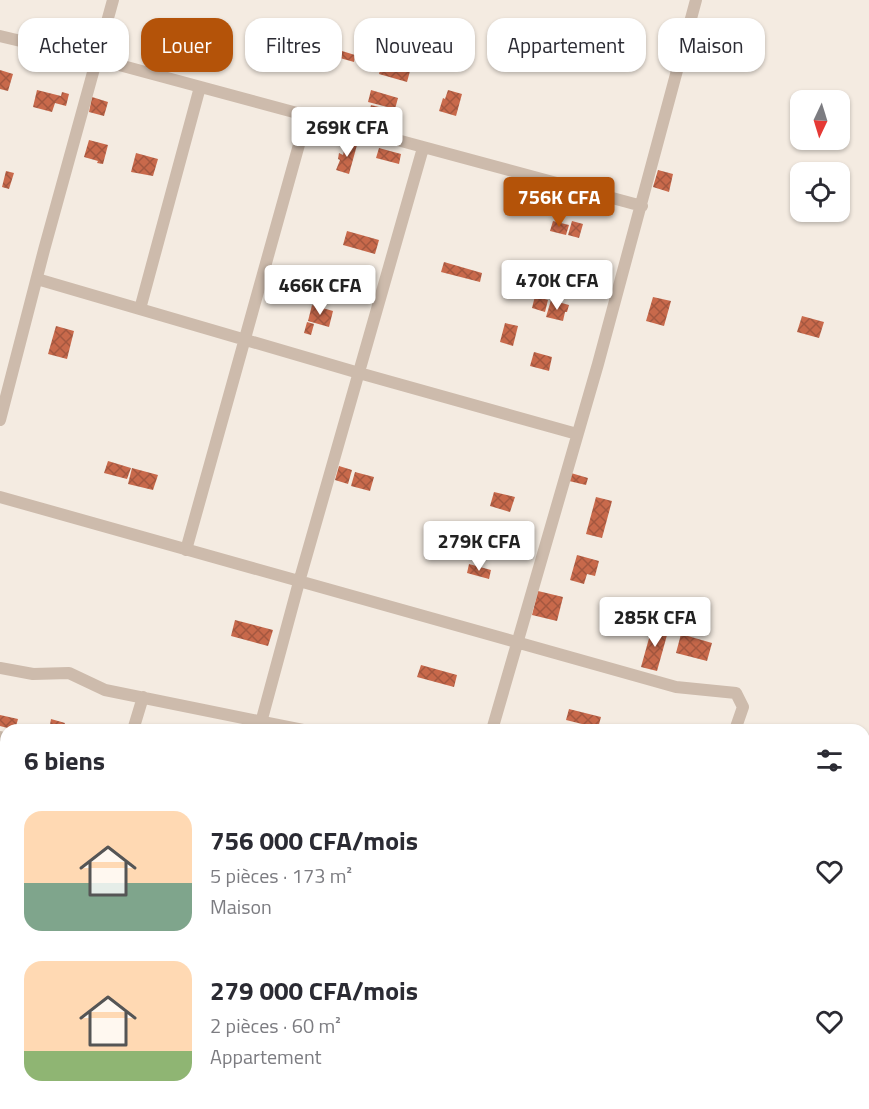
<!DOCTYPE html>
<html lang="fr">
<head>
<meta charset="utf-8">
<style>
	:root { --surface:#fff; --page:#f2f2f3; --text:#2b2b33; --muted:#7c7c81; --accent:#b45309 }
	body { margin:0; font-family:"Titillium Web",sans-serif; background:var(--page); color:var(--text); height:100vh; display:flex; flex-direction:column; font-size:22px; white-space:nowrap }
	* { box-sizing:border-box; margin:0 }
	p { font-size:20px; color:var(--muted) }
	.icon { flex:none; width:33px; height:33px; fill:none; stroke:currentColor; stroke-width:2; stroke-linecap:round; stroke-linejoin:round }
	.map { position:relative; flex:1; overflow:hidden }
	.details { position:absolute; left:0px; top:724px; width:870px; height:386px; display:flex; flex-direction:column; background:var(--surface); border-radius:18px 18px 0 0; box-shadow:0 2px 4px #0004 }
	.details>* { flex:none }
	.guide { position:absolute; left:18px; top:18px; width:834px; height:54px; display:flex; gap:12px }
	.needle { width:39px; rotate:184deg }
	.buttons { position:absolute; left:790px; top:90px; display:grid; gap:12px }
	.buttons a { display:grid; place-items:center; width:60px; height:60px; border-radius:12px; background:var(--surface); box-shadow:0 2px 4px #0004; font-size:30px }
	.price { position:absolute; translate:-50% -51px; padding:0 14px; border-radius:6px; background:#fff; color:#222; font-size:20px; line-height:39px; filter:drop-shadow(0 2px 3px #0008) }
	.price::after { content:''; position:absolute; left:50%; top:36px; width:18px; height:14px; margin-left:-9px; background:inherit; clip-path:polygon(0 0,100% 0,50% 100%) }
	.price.on { background:var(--accent); color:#fff }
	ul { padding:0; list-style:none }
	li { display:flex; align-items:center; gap:18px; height:150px; padding:0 24px }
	li span { display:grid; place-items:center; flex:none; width:168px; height:120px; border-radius:18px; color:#555 }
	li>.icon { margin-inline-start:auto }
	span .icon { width:72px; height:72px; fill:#fffc; stroke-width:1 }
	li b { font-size:26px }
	h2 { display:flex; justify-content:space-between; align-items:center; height:72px; padding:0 24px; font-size:26px }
	.pill { padding:0 21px; border-radius:18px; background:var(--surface); box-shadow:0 2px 4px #0004; font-size:21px; line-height:54px }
	.pill.on { background:var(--accent); color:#fff }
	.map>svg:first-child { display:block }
</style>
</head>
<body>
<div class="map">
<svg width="869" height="1109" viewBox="0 0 869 1109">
	<defs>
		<pattern id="building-cross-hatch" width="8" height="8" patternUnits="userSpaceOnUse" patternTransform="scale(1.5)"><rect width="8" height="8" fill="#c8694b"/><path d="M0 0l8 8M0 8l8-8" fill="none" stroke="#a4573f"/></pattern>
	</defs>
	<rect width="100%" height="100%" fill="#f4ebe1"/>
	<path fill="url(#building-cross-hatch)" d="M342,51L355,55L354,62L340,58Z
		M382,63L410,71L407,82L379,74Z
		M0,70L13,74L8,91L0,89Z
		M37,90L61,96L62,92L69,94L66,106L55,103L52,112L33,107Z
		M371,90L398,98L395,109L368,102Z
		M448,90L462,94L456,116L439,111L443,98L445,99Z
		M92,97L108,102L104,116L89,112Z
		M371,105L387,109L382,126L367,122Z
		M89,140L108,145L103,164L97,163L98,161L84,157Z
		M342,141L357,145L349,174L336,170L340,160L338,159L339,153L343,155L345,147L341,146Z
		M379,148L401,154L399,164L376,158Z
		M136,153L158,159L153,176L131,172Z
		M658,170L673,174L669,192L653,187Z
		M6,171L14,173L9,189L2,187Z
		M553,221L569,225L566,235L550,231Z
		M572,221L583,224L579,238L568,235Z
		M347,231L379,240L375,254L343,245Z
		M444,262L482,273L480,282L441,272Z
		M535,296L548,300L545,312L532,308Z
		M653,297L671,301L664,326L646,321Z
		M551,300L569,305L567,312H565L563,321L546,317Z
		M312,305L333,311L329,327L308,321Z
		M802,316L824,322L819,338L797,332Z
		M307,322L314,324L311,335L304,333Z
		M505,323L518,326L513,346L500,342Z
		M56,326L74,331L67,359L48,354Z
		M534,352L552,357L549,371L530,366Z
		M108,461L131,468L127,479L104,473Z
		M339,466L352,470L348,484L335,480Z
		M132,468L158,475L153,490L128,484Z
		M355,472L374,477L370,491L351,486Z
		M571,473L588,478L586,485L569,481Z
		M494,492L515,497L510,512L490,506Z
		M596,497L612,501L602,538L586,534Z
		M577,555L599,561L595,576L587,574L584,584L570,580Z
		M469,564L491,570L489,579L467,573Z
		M538,591L563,597L557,621L532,615Z
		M235,620L273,630L268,646L231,636Z
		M653,624L669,628L657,671L641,667Z
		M681,634L712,643L707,661L676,653Z
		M421,665L457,675L454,687L417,677Z
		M569,709L601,717L598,728L566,720Z
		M0,715L18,719L15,730L0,726Z
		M51,719L65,723L63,730H49Z
		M655,724L679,730H653Z
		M864,917L869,919L868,941L864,940Z
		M729,1104H755L759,1105L758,1109H728Z"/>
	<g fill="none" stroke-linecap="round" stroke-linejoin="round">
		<path stroke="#cdbbac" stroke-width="12" d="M0,36L97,59L642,206
			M37,279L359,373L577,434
			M140,309L200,87
			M0,420L44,250L113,0
			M0,497L676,687L736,693L743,707L735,730
			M186,550L307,116
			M0,668L33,674L69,673L105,690L303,730
			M133,730L143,697
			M259,730L299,582L423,148
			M492,730L598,364L696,0
			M0,737L6,739
			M0,856L6,858
			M864,861L869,862
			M0,972L6,974
			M501,1104L518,1109
			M637,1104V1109
			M382,1109L384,1104"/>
	</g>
</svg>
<div class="buttons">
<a><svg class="needle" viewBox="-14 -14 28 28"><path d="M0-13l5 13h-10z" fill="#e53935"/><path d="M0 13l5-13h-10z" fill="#7c7c81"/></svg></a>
<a><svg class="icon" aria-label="locate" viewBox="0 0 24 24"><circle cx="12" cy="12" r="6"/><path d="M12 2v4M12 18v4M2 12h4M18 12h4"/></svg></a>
</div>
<b class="price" style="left:347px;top:158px">269K CFA</b>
<b class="price on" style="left:559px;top:228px">756K CFA</b>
<b class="price" style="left:557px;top:311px">470K CFA</b>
<b class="price" style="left:320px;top:316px">466K CFA</b>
<b class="price" style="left:479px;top:572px">279K CFA</b>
<b class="price" style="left:655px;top:648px">285K CFA</b>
<div class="guide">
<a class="pill">Acheter</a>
<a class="pill on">Louer</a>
<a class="pill">Filtres</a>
<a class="pill">Nouveau</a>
<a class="pill">Appartement</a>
<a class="pill">Maison</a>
</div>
<section class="details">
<h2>6 biens<svg class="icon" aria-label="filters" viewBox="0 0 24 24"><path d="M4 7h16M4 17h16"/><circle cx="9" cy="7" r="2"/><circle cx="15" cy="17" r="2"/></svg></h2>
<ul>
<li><span style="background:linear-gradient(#ffd9b3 60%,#7fa58c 0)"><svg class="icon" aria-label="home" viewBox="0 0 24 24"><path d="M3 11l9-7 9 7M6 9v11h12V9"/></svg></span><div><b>756 000 CFA/mois</b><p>5 pièces · 173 m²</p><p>Maison</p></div><svg class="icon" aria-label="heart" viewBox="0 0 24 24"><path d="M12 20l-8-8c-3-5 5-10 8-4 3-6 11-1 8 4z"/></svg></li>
<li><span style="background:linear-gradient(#ffd9b3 75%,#8fb573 0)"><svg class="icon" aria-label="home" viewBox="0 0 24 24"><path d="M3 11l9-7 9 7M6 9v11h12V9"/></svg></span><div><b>279 000 CFA/mois</b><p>2 pièces · 60 m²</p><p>Appartement</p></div><svg class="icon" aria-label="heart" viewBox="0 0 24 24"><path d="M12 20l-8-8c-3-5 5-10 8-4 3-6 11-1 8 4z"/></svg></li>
</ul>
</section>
</div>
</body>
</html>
